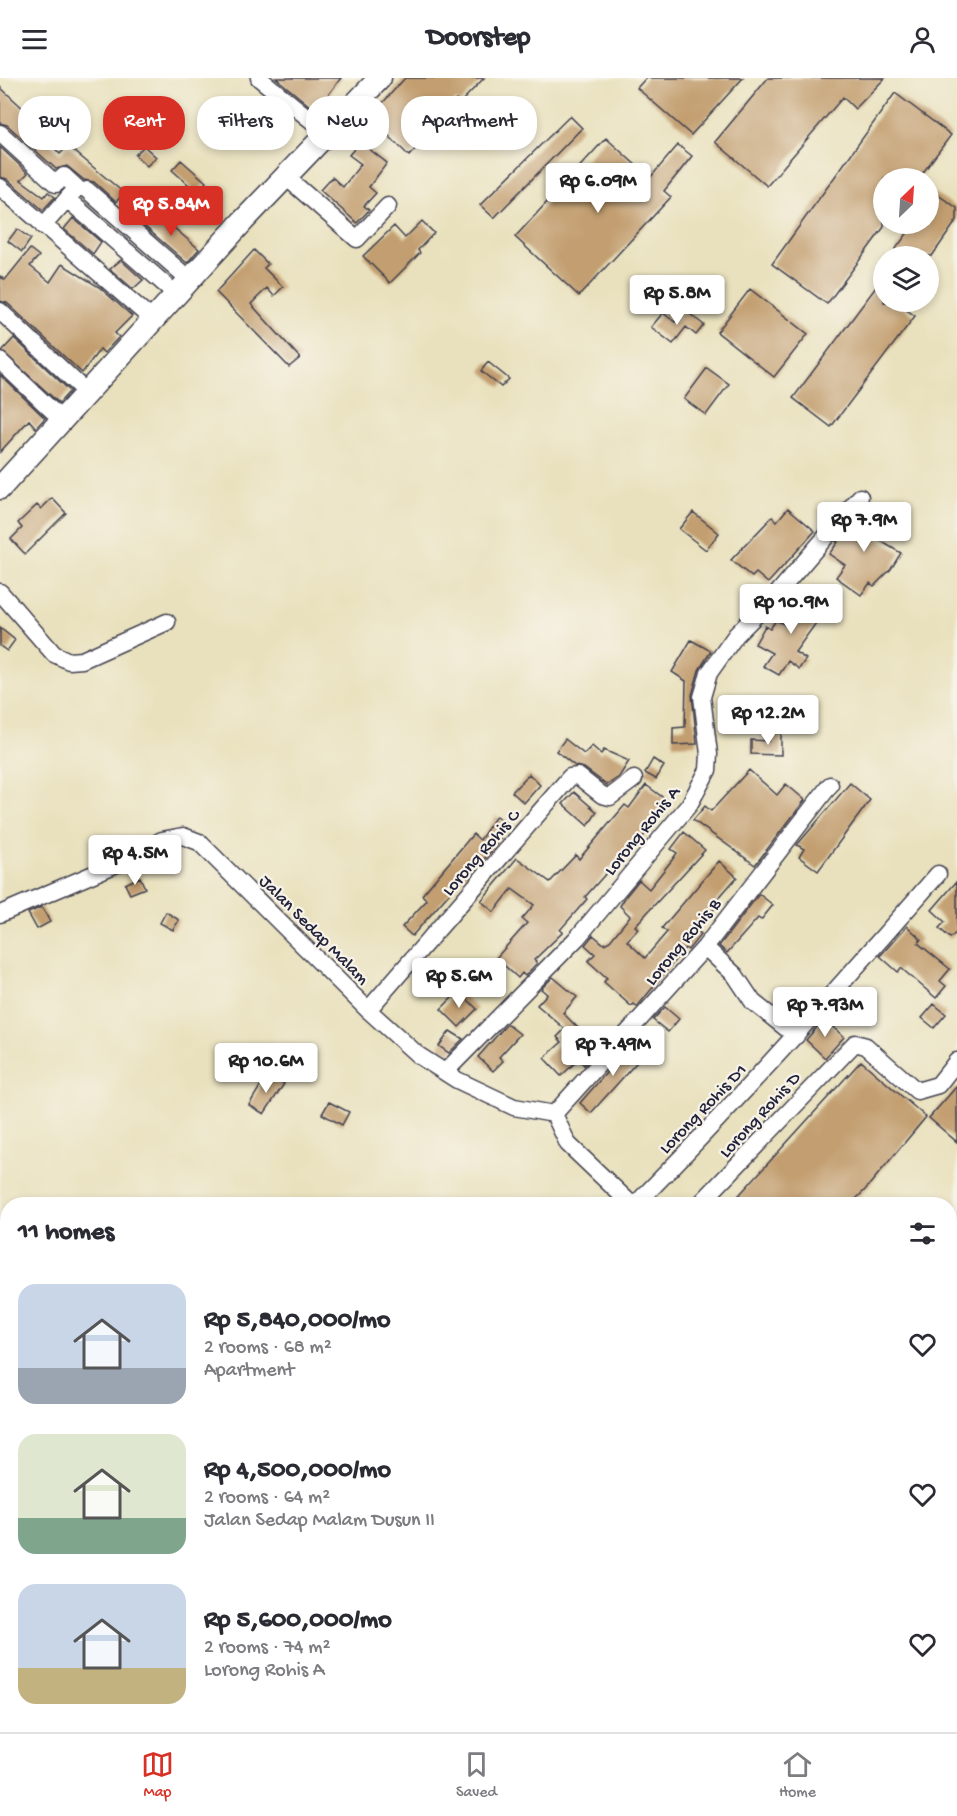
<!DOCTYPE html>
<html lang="en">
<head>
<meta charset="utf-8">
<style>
	:root { --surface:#fff; --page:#f7f7f7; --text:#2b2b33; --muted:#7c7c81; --line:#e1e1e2; --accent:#d93025 }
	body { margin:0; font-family:"Gochi Hand",sans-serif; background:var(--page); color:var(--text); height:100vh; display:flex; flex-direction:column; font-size:22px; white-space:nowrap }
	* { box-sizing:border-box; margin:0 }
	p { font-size:20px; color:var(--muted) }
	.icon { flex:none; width:33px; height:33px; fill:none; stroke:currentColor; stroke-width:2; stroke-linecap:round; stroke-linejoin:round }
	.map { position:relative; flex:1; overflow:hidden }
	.drawer { position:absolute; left:0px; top:1119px; width:957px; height:536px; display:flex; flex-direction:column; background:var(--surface); border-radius:24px 24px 0 0; box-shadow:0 3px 9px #0003 }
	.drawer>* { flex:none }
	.banner { position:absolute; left:18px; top:18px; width:600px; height:54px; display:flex; gap:12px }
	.needle { width:39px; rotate:25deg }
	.fabs { position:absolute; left:873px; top:90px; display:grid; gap:12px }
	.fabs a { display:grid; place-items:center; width:66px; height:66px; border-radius:50%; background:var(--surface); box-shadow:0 3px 9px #0003; font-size:30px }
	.price { position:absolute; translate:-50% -51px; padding:0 14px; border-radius:6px; background:#fff; color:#222; font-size:20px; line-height:39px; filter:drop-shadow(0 2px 3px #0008) }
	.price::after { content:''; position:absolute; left:50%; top:36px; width:18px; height:14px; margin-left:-9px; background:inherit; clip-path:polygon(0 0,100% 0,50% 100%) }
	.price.on { background:var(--accent); color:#fff }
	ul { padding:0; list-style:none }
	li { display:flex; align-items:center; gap:18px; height:150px; padding:0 18px }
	li span { display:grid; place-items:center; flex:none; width:168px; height:120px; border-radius:18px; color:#555 }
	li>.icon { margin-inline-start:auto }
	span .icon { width:72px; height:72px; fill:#fffc; stroke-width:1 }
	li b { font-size:26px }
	h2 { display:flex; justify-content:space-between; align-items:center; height:72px; padding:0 18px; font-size:26px }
	.tag { padding:0 21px; border-radius:24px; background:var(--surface); box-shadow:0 3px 9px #0003; font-size:21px; line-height:54px }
	.tag.on { background:var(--accent); color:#fff }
	header { display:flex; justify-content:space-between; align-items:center; height:78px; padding:0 18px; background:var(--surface); font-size:27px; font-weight:700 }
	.dock { display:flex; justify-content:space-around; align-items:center; height:84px; border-top:2px solid var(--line); background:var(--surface); font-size:16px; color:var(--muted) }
	.dock a { display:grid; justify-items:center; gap:3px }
	.dock .on { color:var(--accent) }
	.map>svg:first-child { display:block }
</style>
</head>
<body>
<header><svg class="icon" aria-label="menu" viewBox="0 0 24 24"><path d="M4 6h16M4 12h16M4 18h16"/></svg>Doorstep<svg class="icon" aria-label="person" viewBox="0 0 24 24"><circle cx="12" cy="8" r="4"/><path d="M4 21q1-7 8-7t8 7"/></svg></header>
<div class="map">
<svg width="957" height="1654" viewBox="0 0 957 1654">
	<rect width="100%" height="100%" fill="#f7f3e8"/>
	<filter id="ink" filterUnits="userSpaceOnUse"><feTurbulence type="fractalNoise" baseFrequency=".0167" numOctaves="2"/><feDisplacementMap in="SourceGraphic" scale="12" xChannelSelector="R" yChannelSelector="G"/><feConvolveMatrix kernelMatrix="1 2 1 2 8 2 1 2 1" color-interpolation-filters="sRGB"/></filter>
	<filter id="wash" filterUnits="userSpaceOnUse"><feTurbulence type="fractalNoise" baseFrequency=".008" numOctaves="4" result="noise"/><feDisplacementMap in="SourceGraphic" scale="24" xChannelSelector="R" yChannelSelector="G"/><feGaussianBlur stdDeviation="1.35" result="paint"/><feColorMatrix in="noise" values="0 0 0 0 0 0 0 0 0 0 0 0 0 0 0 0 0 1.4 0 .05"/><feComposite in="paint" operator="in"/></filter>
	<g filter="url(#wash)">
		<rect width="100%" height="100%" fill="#e9e1bd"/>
		<g id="blocks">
			<path fill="#c29e70" d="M276,0H341L316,33Z
				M405,0H484L460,25L456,22L435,44L430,39L412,59L419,67L409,78L370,39Z
				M646,0H743L691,57L637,10Z
				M768,0H885L855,31L843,19L767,108L715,64Z
				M0,9L41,47L37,52L60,76L68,68L124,115L116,124L94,104L84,102L67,88L56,91L7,47L0,45Z
				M895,15L951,57L919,100H884V149L827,226L772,186Z
				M570,38L582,50L494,140L480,127Z
				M606,60L650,100L678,67L692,78L664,113L671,119L579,218L515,159Z
				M360,64L387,85L369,109L376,115L364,128L369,132L357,145L320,112L332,99L343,109L361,86L349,77Z
				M144,68L156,79L147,88L135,77Z
				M0,69L28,95L21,102L44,119L48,114L55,119L43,132L7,101L0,99Z
				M181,82L206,104L197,114L172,92Z
				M935,115L957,130V142L932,178H904L895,172L914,146H928V125Z
				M154,133L199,171L187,185L143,147Z
				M73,140L101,164L93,176L64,151Z
				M422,143L434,155L418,172L420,175L390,205L363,178L394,148L405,160Z
				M17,151L31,161L22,174L8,163Z
				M30,171L39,178L30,188L50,204L62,186L99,209L132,238L115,255L119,259L104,275L100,271L82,295L7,225L0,223V198L5,202Z
				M254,172L268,186L264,190L283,209L274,218L267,210L251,226L300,280L289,289L216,214Z
				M121,182L143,202L133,211L110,191Z
				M876,209L884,215V224H895L915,238L831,349L793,320Z
				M750,211L808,256L774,299L717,254Z
				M685,232L704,247L696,257L686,249L673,266L651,249L663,235L675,244Z
				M14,260L70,313L59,325L2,273Z
				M488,284L509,301L501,309L481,293Z
				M707,290L729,306L706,337L684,321Z
				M0,297L45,340L36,350L29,342L0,374Z
				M52,420L66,435L25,476L11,461L22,450L18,445L37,427L41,431Z
				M869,429L887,442L877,461L901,475L891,491L874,508L870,505L861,517L836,499L845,487L829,476L838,464L836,463L846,452L848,453L855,442L858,444Z
				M788,430L815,453L768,505L756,495L752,499L731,482L772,439L777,443Z
				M693,434L719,455L706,472L679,451Z
				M812,514L829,527L795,574L806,581L799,591L788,583L779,597L763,588L772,575L755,566L765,548L770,551L776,542L787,548Z
				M0,550L15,562L7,573L0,568Z
				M691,562L711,573L699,592L692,617L697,666L673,667V650L685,649L686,603L672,594Z
				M769,655H781V677L751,676V662L769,663Z
				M565,661L584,676L592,668L601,676L604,672L629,683L619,699L607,707L584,690L575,688L556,673Z
				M653,681L664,688L656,701L645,695Z
				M749,692L777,717L786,706L805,722L755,787L693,742L705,728L711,733Z
				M529,696L540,707L524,725L512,714Z
				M850,705L870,722L818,793L799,779L804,771L797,767Z
				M646,707L669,724L651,750L633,769L631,767L585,819L587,821L560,852L563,854L534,882L537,885L525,898L522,895L518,900L496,880L527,845L522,841L534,827L512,811L494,834L481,823L517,780L550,804L576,777L579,781L625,727L629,730Z
				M574,714L597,734L588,748L563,726Z
				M496,738L509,747L491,773L480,786L477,784L412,858L402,849L427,822L422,817L473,756L480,762Z
				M684,754L705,772L635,848L638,851L627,863L645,880L667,854L662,850L719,783L737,799L716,823L719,826L695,852L701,856L688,872L685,870L637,929L634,926L631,928L604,904L607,900L588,883L595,876L585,867L593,857L604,866L610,863L630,838L620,828L626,818L639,802L649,811L672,782L677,775L671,771Z
				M140,799L145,810L130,816L125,806Z
				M957,803V854L950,860L939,850L945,844L932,832Z
				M759,816L773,827L761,842L758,840L727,875L719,868Z
				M42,829L50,844L37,851L28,835Z
				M166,834L179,842L173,852L160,845Z
				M907,848L921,861L918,865L950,891L940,903L946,908L936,920L901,890L898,894L880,878Z
				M553,899L577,919L563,935L599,971L584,987L579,981L561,998L544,980L562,964L557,959L565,951L537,927L547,916L541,911Z
				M459,913L477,931L459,949L441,931Z
				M934,926L946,936L934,950L922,940Z
				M665,929L679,941L668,954L653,942Z
				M824,941L844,959L825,980L806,962Z
				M507,946L520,956L499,979L503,983L493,993L478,979Z
				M450,953L463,961L449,975L439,968Z
				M633,964L645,975L591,1035L580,1025Z
				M861,983L926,1039L865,1112L851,1126H731Z
				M268,995L284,1006L264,1036L249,1027Z
				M957,1008V1064L929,1040Z
				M329,1024L349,1034L342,1047L322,1036Z"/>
		</g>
	</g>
	<g filter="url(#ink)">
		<use href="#blocks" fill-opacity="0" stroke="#403f4e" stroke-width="1.5"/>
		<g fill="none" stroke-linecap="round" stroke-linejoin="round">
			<defs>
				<path id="minor" d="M259,0L327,55
					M0,55L56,106L64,98L77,110L67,121
					M285,98L357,161L388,128
					M0,109L154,243
					M87,112L190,202
					M43,148L67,121L177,217
					M0,233L86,314
					M0,283L62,342
					M0,514L54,576L69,583L82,582L167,544
					M0,836L133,779L162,762L183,758L199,764L368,932L418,977L457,1002L514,1029L554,1036L568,1066L631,1126
					M705,869L735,897L753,924L796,958
					M368,932L570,699L578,698L602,717L610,719L634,701
					M445,994L577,860L689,727L708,692L709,676L702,619L709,595L736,557L776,517L860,419
					M554,1036L705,869L830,707
					M636,1126C741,1020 840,908 938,796
					M700,1126L855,965L866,968L917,1013L938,1007L957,983
					M950,1425L957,1433
					M0,1515L8,1499
					M950,1568L957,1558"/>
				<path id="secondary" d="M0,410L243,143L380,0"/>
			</defs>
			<use href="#minor" stroke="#403f4e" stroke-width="19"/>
			<use href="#secondary" stroke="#403f4e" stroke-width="25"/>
			<use href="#minor" stroke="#fff" stroke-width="16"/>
			<use href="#secondary" stroke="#fff" stroke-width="22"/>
		</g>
	</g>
	<g text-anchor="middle" stroke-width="4.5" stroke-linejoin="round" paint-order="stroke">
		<g font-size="18" fill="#22223b" stroke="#f7f3e8">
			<text transform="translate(641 752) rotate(-51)" y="6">Lorong Rohis A</text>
			<text transform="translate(480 774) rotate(-49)" y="6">Lorong Rohis C</text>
			<text transform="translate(315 851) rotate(45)" y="6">Jalan Sedap Malam</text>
			<text transform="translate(682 863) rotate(-50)" y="6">Lorong Rohis B</text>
			<text transform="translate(702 1030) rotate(-46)" y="6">Lorong Rohis D1</text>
			<text transform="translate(759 1036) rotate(-47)" y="6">Lorong Rohis D</text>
		</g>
	</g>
</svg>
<div class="fabs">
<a><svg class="needle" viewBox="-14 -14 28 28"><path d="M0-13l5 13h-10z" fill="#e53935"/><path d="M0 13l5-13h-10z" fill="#7c7c81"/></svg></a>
<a><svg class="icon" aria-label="layers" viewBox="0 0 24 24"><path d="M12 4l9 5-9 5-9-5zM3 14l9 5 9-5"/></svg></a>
</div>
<b class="price" style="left:598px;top:136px">Rp 6.09M</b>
<b class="price on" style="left:171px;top:159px">Rp 5.84M</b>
<b class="price" style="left:677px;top:248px">Rp 5.8M</b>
<b class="price" style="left:864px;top:475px">Rp 7.9M</b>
<b class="price" style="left:791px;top:557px">Rp 10.9M</b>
<b class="price" style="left:768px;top:668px">Rp 12.2M</b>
<b class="price" style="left:135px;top:808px">Rp 4.5M</b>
<b class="price" style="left:459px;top:931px">Rp 5.6M</b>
<b class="price" style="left:825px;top:960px">Rp 7.93M</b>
<b class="price" style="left:613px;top:999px">Rp 7.49M</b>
<b class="price" style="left:266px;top:1016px">Rp 10.6M</b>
<div class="banner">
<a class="tag">Buy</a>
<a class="tag on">Rent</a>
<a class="tag">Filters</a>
<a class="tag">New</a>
<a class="tag">Apartment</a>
</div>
<section class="drawer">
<h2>11 homes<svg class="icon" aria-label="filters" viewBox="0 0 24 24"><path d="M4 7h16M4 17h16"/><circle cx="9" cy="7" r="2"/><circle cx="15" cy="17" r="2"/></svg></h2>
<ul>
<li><span style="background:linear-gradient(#c9d6e8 70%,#9aa5b1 0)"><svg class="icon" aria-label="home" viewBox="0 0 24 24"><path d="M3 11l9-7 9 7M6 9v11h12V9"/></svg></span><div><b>Rp 5,840,000/mo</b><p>2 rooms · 68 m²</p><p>Apartment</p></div><svg class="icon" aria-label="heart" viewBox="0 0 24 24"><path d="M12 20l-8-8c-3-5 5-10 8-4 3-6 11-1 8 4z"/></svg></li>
<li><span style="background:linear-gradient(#dfe7d0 70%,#7fa58c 0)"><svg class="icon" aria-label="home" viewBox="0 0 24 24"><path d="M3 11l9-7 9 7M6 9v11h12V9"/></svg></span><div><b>Rp 4,500,000/mo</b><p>2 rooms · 64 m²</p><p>Jalan Sedap Malam Dusun II</p></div><svg class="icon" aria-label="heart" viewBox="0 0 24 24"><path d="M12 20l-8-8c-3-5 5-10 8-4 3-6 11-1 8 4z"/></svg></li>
<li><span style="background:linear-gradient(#c9d6e8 70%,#c2b280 0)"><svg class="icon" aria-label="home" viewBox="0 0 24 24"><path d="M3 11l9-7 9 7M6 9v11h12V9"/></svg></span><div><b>Rp 5,600,000/mo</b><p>2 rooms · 74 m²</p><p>Lorong Rohis A</p></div><svg class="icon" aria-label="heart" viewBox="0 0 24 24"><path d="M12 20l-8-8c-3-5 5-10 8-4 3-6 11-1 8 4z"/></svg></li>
</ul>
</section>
</div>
<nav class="dock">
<a class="on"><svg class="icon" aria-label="map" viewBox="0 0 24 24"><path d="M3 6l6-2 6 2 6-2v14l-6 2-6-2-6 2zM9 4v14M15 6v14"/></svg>Map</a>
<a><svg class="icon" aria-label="saved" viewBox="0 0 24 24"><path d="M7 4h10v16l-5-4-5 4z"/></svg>Saved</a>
<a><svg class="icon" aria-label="home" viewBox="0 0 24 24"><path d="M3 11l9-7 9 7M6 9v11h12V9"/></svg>Home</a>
</nav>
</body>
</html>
